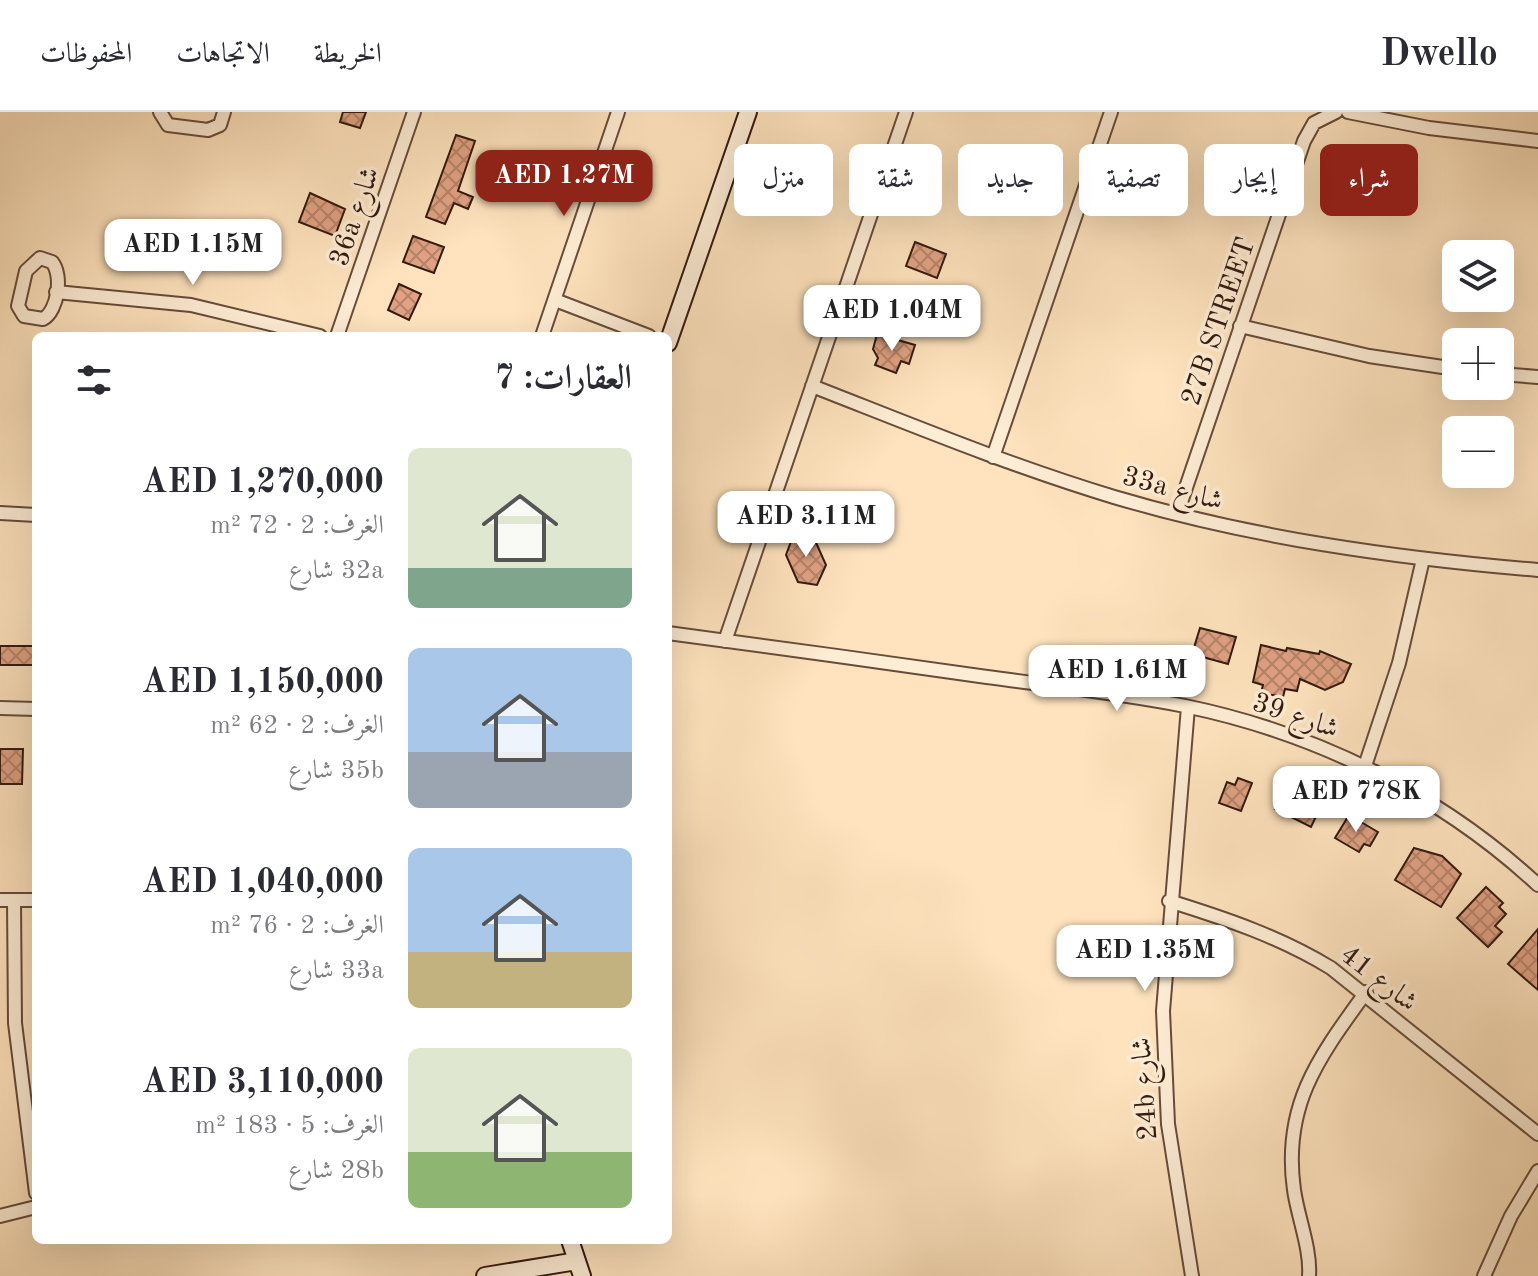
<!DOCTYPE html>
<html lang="ar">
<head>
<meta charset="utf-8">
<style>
	:root { --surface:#fff; --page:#f7f7f7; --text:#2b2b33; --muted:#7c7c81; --line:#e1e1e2; --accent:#8f2418 }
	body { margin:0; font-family:"Old Standard TT",Amiri,serif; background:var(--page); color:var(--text); direction:rtl; height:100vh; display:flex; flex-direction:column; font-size:30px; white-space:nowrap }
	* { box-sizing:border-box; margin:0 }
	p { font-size:26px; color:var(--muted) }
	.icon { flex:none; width:44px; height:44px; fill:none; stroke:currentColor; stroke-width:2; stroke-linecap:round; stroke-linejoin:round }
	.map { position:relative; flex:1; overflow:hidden; direction:ltr }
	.drawer { position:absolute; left:32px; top:220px; width:640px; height:912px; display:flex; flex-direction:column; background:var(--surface); border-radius:12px; box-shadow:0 8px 32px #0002; direction:rtl }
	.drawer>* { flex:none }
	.guide { position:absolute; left:696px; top:32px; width:722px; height:72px; direction:rtl; display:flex; gap:16px }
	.buttons { position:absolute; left:1442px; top:128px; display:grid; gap:16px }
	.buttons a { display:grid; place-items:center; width:72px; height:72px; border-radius:12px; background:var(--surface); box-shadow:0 8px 32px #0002; font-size:40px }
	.price { position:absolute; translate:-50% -68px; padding:0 18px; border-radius:16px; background:#fff; color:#222; font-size:26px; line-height:52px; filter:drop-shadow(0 2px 4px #0008) }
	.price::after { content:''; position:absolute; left:50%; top:48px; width:24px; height:18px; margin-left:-12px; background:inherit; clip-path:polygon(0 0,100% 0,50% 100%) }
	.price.on { background:var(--accent); color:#fff }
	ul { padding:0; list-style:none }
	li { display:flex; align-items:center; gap:24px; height:200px; padding:0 40px }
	li span { display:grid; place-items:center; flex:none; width:224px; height:160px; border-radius:12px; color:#555 }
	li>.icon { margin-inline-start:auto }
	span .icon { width:96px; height:96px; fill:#fffc; stroke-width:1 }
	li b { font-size:34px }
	h2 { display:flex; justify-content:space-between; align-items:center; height:96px; padding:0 40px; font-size:34px }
	.chip { padding:0 28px; border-radius:12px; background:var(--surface); box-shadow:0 8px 32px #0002; font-size:28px; line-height:72px }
	.chip.on { background:var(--accent); color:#fff }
	header { display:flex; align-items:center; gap:48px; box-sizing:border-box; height:112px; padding:0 40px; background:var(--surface); border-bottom:2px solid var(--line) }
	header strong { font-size:38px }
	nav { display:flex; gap:44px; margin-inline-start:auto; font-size:28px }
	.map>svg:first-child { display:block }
</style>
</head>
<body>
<header>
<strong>Dwello</strong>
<nav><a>الخريطة</a><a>الاتجاهات</a><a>المحفوظات</a></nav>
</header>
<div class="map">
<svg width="1538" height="1164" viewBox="0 0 1538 1164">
	<defs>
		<pattern id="building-cross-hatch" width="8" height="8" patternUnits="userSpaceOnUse" patternTransform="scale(2)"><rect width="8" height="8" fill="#e0a283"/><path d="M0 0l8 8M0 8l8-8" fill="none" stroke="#b6836a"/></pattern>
	</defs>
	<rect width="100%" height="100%" fill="#fee3be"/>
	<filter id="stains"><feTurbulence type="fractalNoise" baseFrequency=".0025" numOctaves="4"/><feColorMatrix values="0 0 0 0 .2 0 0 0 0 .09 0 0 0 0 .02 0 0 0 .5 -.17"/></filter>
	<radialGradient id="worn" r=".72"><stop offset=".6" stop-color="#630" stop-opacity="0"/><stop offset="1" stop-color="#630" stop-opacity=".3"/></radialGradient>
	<path fill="url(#building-cross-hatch)" stroke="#33190f" stroke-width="2" d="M343,0H366L360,16L340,10Z
		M456,23L475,29L458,79L473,85L468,97L454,91L445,112L426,105Z
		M310,81L345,97L335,124L299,110Z
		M413,124L444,135L434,161L403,150Z
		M915,130L946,142L937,166L906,154Z
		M399,172L421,182L409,208L388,198Z
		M877,222L915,233L909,252L901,249L896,261L875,253L878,246L873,237Z
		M795,419L814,426L826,453L817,473L798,470L786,443Z
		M1200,516L1236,525L1228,552L1192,542Z
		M1261,533L1286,539L1287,536L1319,542L1320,539L1351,552L1343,570L1325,578L1300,567L1297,579L1285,577L1283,585L1261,581L1263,573L1253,570Z
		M0,534H36V553H0Z
		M0,637H23L22,672H0Z
		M1238,666L1252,671L1241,699L1219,691L1227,670L1235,673Z
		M1288,670L1324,688L1311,715L1275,697Z
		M1349,703L1378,720L1370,734L1364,732L1359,740L1335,726Z
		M1414,736L1442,744L1461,762L1441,795L1395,768Z
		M1486,775L1503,791L1499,795L1506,802L1495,814L1502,820L1488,835L1457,806Z
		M1538,817V878L1508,852Z"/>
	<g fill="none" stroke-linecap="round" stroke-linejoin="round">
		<defs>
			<path id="street" d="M160,0L168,13L208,18L220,13L224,0
				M1348,0L1429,16L1538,29
				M40,146L52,150C63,163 58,199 43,207L24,204L18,194L26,159Z
				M56,180L191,193L320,224
				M555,188L649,224
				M1240,214L1369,244L1456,257
				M337,224L414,0
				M542,224L618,0
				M1500,262L1538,265
				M812,274C912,313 1011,354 1114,385C1252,426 1394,446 1538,458
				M993,345L1111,0
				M0,401L36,403
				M1177,402L1304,29L1314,11L1336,0
				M668,521C774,535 881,550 987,565C1053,574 1120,581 1185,594C1316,621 1440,682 1538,773
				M725,529L906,0
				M1188,595L1163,899L1168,1012L1192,1164
				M0,596L36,597
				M1365,654L1399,551L1423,447
				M0,788H36
				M14,788L15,911L36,1081
				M1169,789C1227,807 1280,825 1331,856L1538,1022
				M0,1104L36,1095
				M1309,1164C1311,1137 1298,1106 1294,1078C1282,993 1319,945 1366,880
				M1484,1164L1511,1104L1538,1059"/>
			<path id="secondary" d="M668,231L748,0
				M570,1128L582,1164
				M485,1164L577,1149"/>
		</defs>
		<use href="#street" stroke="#664c3b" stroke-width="16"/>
		<use href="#secondary" stroke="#33190f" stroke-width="20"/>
		<use href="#street" stroke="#feedd5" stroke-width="12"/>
		<use href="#secondary" stroke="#feedd5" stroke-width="16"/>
	</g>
	<g text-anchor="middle" stroke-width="7" stroke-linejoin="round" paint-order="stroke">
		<g font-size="28" fill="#33190f" stroke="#feedd5">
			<text transform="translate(353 104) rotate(-71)" y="10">36a شارع</text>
			<text transform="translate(1217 209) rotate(-71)" y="10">27B STREET</text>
			<text transform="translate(1173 375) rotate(15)" y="10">33a شارع</text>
			<text transform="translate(1296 602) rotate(19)" y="10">شارع 39</text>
			<text transform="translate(1380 865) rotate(38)" y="10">شارع 41</text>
			<text transform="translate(1143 977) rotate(-94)" y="10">24b شارع</text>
		</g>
	</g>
	<rect width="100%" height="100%" filter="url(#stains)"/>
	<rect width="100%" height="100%" fill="url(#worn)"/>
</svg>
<div class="buttons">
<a><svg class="icon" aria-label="layers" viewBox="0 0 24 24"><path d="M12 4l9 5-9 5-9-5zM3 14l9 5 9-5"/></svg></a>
<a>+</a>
<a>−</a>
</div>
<b class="price on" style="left:564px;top:106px">AED 1.27M</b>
<b class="price" style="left:193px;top:175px">AED 1.15M</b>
<b class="price" style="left:892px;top:241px">AED 1.04M</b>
<b class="price" style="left:806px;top:447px">AED 3.11M</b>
<b class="price" style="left:1117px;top:601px">AED 1.61M</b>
<b class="price" style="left:1356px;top:722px">AED 778K</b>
<b class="price" style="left:1145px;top:881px">AED 1.35M</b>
<div class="guide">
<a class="chip on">شراء</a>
<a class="chip">إيجار</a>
<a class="chip">تصفية</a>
<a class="chip">جديد</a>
<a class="chip">شقة</a>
<a class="chip">منزل</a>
</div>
<section class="drawer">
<h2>العقارات: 7<svg class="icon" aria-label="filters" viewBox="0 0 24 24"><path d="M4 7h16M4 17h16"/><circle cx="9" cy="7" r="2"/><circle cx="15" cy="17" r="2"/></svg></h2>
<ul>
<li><span style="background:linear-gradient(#dfe7d0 75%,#7fa58c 0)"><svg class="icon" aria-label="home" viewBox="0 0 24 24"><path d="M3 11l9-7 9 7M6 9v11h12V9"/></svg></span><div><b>AED 1,270,000</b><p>الغرف: 2 · 72 m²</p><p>32a شارع</p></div></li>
<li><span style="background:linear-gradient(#a9c7e8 65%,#9aa5b1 0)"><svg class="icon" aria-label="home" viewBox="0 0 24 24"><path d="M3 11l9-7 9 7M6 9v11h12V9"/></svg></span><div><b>AED 1,150,000</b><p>الغرف: 2 · 62 m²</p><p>35b شارع</p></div></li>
<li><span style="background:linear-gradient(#a9c7e8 65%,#c2b280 0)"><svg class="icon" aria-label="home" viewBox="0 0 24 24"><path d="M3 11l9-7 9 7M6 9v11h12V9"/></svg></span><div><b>AED 1,040,000</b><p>الغرف: 2 · 76 m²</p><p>33a شارع</p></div></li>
<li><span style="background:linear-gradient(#dfe7d0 65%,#8fb573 0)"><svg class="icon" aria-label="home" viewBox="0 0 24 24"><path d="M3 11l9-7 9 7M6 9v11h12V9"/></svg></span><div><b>AED 3,110,000</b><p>الغرف: 5 · 183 m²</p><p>28b شارع</p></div></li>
</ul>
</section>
</div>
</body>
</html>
